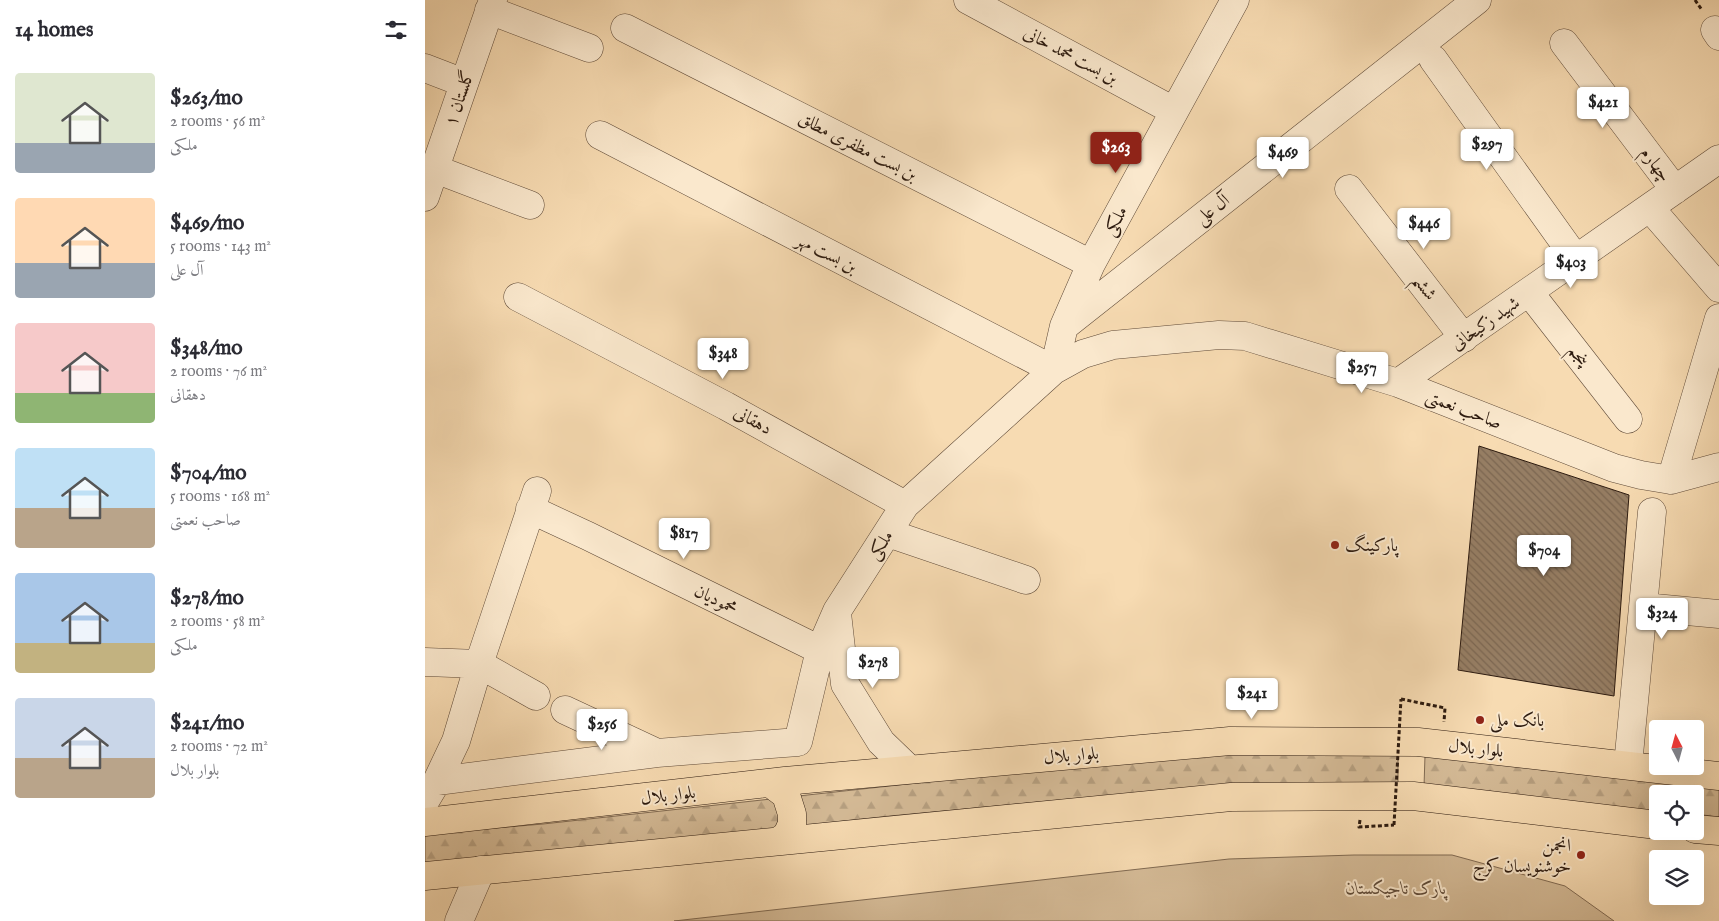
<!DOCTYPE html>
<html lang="en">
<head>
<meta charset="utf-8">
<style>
	:root { --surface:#fff; --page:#f7f7f7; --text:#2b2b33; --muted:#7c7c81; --accent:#8f2418 }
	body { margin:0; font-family:"IM FELL English",Amiri,serif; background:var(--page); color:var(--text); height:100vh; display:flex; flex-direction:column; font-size:19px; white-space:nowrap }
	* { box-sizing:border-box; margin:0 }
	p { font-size:16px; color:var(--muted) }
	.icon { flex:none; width:28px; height:28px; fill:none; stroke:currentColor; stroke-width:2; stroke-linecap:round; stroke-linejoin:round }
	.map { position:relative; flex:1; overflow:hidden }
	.side { display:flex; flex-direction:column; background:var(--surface); width:425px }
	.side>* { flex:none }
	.needle { width:32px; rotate:354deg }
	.fabs { position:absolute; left:1224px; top:720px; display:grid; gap:10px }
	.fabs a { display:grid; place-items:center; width:55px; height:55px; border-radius:5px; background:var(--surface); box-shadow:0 5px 20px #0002; font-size:25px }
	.price { position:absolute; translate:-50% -42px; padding:0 11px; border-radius:5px; background:#fff; color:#222; font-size:16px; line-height:32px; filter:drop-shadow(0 1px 2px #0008) }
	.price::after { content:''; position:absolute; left:50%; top:30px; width:15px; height:11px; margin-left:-8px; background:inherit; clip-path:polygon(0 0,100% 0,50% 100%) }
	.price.on { background:var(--accent); color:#fff }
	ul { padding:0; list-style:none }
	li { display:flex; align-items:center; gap:15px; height:125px; padding:0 15px }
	li span { display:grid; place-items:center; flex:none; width:140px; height:100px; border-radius:5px; color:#555 }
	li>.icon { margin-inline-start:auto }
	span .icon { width:60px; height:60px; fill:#fffc; stroke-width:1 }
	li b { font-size:21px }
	h2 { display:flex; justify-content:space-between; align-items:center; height:60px; padding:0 15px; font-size:21px }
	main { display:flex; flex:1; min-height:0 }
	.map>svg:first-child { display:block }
</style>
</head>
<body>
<main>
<section class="side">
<h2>14 homes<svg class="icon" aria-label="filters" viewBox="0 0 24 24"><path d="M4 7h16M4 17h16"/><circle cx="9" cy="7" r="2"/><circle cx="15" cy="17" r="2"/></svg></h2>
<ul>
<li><span style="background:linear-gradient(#dfe7d0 70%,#9aa5b1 0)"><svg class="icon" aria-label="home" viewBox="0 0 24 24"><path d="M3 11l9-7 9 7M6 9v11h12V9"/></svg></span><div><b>$263/mo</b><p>2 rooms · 56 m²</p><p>ملکی</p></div></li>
<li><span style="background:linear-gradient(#ffd9b3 65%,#9aa5b1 0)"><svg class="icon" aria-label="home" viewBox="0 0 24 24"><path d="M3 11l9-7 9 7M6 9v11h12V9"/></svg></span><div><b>$469/mo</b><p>5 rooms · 143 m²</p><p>آل علی</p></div></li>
<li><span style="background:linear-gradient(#f6c9c9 70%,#8fb573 0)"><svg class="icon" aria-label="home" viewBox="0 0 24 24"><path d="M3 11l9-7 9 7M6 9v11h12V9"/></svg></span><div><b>$348/mo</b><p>2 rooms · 76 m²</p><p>دهقانی</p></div></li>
<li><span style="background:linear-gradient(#bfe0f5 60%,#b9a48a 0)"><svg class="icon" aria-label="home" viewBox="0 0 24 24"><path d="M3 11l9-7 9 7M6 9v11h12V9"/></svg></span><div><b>$704/mo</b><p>5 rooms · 168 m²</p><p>صاحب نعمتی</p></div></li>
<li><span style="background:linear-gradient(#a9c7e8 70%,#c2b280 0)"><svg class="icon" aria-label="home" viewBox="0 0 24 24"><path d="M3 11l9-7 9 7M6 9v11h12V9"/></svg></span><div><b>$278/mo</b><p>2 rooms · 58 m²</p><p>ملکی</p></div></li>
<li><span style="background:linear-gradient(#c9d6e8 60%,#b9a48a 0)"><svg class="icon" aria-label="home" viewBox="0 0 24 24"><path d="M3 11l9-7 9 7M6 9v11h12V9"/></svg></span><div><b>$241/mo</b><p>2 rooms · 72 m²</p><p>بلوار بلال</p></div></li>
</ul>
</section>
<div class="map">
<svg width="1294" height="921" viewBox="0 0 1294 921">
	<defs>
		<pattern id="forest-firs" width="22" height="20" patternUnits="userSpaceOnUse" patternTransform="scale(1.25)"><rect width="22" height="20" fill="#d4ba96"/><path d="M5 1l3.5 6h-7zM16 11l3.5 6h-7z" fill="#b69f80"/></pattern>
		<pattern id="building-back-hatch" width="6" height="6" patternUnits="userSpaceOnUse" patternTransform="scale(1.25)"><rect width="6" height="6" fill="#967e64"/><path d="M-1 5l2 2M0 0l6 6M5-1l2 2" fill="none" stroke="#7b6651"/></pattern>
	</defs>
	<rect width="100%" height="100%" fill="#f7dbb2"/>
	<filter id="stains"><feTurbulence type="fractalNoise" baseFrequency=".004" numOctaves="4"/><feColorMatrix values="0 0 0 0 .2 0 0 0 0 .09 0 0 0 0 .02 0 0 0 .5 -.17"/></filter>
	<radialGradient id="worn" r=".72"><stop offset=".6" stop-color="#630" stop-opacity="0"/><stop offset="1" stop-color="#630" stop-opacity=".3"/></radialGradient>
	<path fill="url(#forest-firs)" stroke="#806a52" d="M809,753L973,755V788L805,784L465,816L0,867V834L118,824L638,767Z
		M1000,755L1294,789V817L1270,814V794H1232V811L999,787Z"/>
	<path fill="#d4ba96" stroke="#806a52" d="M929,855H1027L1140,886L1189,921H249L804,859Z"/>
	<path fill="url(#building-back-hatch)" stroke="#2c1a0f" d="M1054,446L1204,495L1189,696L1033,670Z"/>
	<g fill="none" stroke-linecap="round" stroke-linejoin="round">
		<defs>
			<path id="minor" d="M543,0L749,111
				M64,10L164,48
				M200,28L666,264
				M1290,30L1294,36
				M1139,43L1250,190
				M1008,59L1151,259
				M0,68L39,83
				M175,135L629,370L639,326L666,264L810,0
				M10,169L105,205
				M924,189L1039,338
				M0,197L68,0
				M1225,208L1294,288
				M1104,292L1203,419
				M93,297L301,406L480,505
				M642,324L1052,0
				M973,383L1294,159
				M1246,480L1294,318
				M105,509L163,536L395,650
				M463,533L601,580
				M1219,607L1294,614
				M412,613L420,684L456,742L484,769
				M0,662L54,664L111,696
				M140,710L232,753
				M1203,765L1227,512
				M12,781L232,753L373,742L395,650L412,611L480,505L629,370L658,354L688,345L794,335L820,336L973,383L1189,468L1216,475L1246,480L1294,467
				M0,801L12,781L31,741L54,664L112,491
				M34,921L56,870"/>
			<path id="major" d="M345,783L361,795L367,814V824L362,835L354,841
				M0,822L360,781L805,741L993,742L1294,776
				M1270,829L1294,831
				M0,876L806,797L988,796L1232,825"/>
		</defs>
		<use href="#minor" stroke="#5f4a38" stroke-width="29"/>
		<use href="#major" stroke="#2c1a0f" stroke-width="29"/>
		<path stroke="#2c1a0f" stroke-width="3" stroke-dasharray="4 2.5" stroke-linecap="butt" d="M1270,0L1277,10
			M976,699L1020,708L1019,722
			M935,820L934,827L969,825"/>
		<use href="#minor" stroke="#fae8cd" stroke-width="28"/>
		<use href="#major" stroke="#f7dbb2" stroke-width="28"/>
		<path stroke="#2c1a0f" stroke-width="3" stroke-dasharray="4 2.5" stroke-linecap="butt" d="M969,825L976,699"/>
	</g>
	<g fill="#8f2418" stroke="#fae8cd" stroke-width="2">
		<circle cx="910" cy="545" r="5"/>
		<circle cx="1055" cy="720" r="5"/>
		<circle cx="1156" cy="855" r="5"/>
	</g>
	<g text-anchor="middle" stroke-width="4" stroke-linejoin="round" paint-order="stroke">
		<g font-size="18" fill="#2c1a0f" stroke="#fae8cd">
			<text transform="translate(646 55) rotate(28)" y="6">بن بست محمد خانی</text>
			<text transform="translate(34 98) rotate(-71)" y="6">گلستان ۱</text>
			<text transform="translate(433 146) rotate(27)" y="6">بن بست مظفری مطلق</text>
			<text transform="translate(1231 164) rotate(53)" y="6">چهارم</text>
			<text transform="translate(787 209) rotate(-38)" y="6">آل علی</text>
			<text transform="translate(690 221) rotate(-62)" y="6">ملکی</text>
			<text transform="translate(402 253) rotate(27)" y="6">بن بست مهر</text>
			<text transform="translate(1000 287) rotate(53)" y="6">ششم</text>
			<text transform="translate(1060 323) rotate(-35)" y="6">شهید زکیخانی</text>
			<text transform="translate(1154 355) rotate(52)" y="6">پنجم</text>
			<text transform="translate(1039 409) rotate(21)" y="6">صاحب نعمتی</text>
			<text transform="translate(328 420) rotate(29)" y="6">دهقانی</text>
			<text transform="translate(455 545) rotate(-57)" y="6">ملکی</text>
			<text transform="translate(291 599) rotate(26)" y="6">محمودیان</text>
			<text transform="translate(1051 748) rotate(6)" y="6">بلوار بلال</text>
			<text transform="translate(646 755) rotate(-5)" y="6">بلوار بلال</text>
			<text transform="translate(243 795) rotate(-7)" y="6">بلوار بلال</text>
		</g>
		<g font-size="18" fill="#2c1a0f" stroke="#fae8cd" text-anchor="start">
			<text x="920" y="551">پارکینگ</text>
			<text x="1065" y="726">بانک ملی</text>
			<text x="1146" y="851" text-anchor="end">انجمن<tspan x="1146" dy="21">خوشنویسان کرج</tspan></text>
		</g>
		<g font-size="18" font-style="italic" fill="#5e4a38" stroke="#fae8cd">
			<text x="971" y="894">پارک تاجیکستان</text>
		</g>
	</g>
	<rect width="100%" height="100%" filter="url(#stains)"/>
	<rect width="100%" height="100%" fill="url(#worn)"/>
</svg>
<div class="fabs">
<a><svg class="needle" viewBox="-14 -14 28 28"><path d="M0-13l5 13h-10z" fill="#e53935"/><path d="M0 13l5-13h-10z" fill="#7c7c81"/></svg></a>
<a><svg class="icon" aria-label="locate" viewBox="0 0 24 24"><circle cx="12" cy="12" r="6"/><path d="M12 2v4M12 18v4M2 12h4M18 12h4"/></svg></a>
<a><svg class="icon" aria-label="layers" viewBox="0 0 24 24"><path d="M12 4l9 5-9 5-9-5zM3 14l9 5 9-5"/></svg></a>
</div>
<b class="price" style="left:1178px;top:129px">$421</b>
<b class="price" style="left:1062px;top:171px">$297</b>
<b class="price on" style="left:691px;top:174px">$263</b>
<b class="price" style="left:858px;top:179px">$469</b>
<b class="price" style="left:999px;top:250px">$446</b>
<b class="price" style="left:1146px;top:289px">$403</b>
<b class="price" style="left:298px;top:380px">$348</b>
<b class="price" style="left:937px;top:394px">$257</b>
<b class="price" style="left:259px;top:560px">$817</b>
<b class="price" style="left:1119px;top:577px">$704</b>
<b class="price" style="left:1237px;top:640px">$324</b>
<b class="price" style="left:448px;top:689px">$278</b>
<b class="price" style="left:827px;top:720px">$241</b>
<b class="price" style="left:177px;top:751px">$256</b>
</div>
</main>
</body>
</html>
